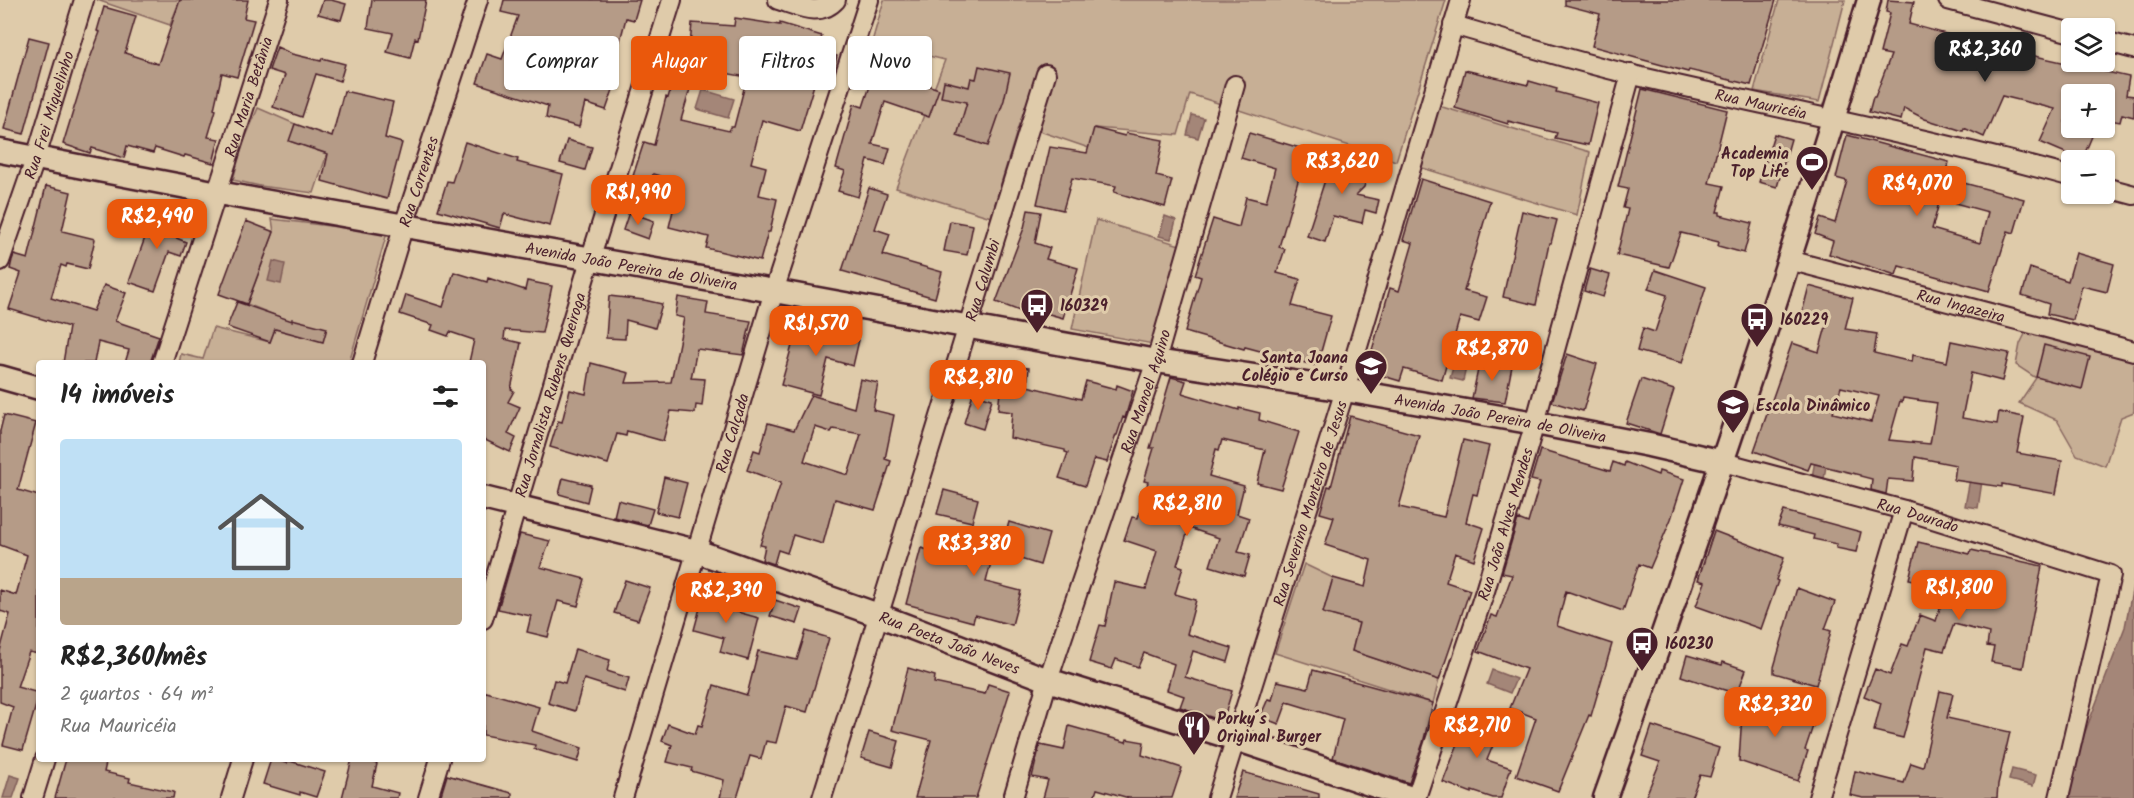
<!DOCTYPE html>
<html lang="pt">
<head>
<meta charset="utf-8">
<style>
	:root { --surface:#fff; --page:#f6f6f6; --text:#222; --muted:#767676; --line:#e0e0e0; --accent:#ea580c }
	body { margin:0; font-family:Kalam,sans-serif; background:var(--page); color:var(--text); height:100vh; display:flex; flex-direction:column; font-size:22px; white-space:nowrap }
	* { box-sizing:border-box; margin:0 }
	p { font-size:20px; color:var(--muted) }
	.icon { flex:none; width:33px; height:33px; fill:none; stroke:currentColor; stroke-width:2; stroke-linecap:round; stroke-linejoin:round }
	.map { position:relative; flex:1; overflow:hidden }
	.drawer { position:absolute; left:36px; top:360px; width:450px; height:402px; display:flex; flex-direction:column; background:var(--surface); border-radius:6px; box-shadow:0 2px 4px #0004 }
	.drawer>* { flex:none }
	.guide { position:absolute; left:504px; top:36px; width:570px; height:54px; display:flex; gap:12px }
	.tools { position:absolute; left:2061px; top:18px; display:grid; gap:12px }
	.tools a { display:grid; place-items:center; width:54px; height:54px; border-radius:6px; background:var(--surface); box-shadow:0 2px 4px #0004; font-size:30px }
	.price { position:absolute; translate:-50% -51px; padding:0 14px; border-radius:12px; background:var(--accent); color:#fff; font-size:20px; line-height:39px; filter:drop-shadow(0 2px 3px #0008) }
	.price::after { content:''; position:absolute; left:50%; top:36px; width:18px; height:14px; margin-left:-9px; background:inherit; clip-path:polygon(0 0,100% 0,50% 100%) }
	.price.active { background:#222; color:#fff }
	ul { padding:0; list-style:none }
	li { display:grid; align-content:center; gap:12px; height:318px; padding:0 24px }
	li+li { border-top:2px solid var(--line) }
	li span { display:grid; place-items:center; height:186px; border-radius:6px; color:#555 }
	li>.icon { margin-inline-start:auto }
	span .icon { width:108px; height:108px; fill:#fffc; stroke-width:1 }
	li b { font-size:26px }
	h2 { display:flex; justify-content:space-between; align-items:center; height:72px; padding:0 24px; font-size:26px }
	.tag { padding:0 21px; border-radius:6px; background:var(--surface); box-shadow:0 2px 4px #0004; font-size:21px; line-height:54px }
	.tag.active { background:var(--accent); color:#fff }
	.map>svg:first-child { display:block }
</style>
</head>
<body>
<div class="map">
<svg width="2134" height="798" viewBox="0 0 2134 798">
	<rect width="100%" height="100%" fill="#dfcbaa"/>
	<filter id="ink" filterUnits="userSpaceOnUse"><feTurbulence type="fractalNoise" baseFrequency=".0167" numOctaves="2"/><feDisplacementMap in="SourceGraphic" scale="12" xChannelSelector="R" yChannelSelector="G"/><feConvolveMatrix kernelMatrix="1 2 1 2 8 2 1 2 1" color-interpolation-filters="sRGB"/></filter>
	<g filter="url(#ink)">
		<path fill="#c7af95" stroke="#886760" stroke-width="1.5" d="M97,0H180L170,25Z
			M884,0H1446L1396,161L1190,94L1178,135L1095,128L1089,148L1019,124L991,217L896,188L945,60L872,42Z
			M1779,0H1845L1819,102L1754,91Z
			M1439,106L1590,152L1577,215L1416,166Z
			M258,108L295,124L290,141L327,154L314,193L260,186L233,180L242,146Z
			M272,219L387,233L349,363H179L181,354L203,359L213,328L270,342L279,317L247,304L274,232Z
			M1096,220L1180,245L1153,344L1072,329Z
			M2027,330L2134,357V412L2121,417L2105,466L2077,455L2057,420L2019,403L2036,378L2016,365L2020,344Z
			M1304,564L1333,578L1323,613L1359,623L1352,651L1439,680L1433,703L1275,653Z"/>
		<path fill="#a48678" stroke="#805d59" stroke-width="1.5" d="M703,90L734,99L728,118L697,109Z
			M1192,115L1204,118L1198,138L1187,135Z
			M1165,216L1176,220L1171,239L1159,236Z
			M273,261L285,264L281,284L268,281Z
			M1455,360L1467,363L1463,381L1450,378Z
			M1817,450L1828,452L1824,479L1812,477Z
			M1970,479L1982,481L1978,508L1965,506Z
			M2134,581V798H2060L2125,627Z
			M1492,670L1516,679L1510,693L1487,684Z
			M2012,769L2036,775L2033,786L2009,780Z
			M10,775L20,778L13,798H3Z"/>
		<path fill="#b59b87" stroke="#4a1f2b" stroke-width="1.5" fill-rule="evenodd" d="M180,0H248L244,18L254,20L237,77L222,73L214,109L216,110L208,137L219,139L213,163L185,155L184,157L155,148L153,153L127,146L124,158L92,148L90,153L63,144L86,69L100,32L97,31L104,7L136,16L125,53L158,64Z
			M323,0H331L346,4L341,20L318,14Z
			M372,0H426L418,39L415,38L410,58L387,52L393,33L368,28Z
			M504,0H640L634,20L626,18L620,41L617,40L605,80L615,84L606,110L585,103L579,127L546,118L548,106L477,83L487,54L502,59L518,16L501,12Z
			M1565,0H1776L1751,85L1689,70L1688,72L1592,46L1600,14L1565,5Z
			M1888,0L1914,2L1909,24L1968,40L1967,44L2015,60L2017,52L2129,77L2126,95L2134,96V117L2122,114L2120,122L2104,119V94H2072V103L2065,122L2072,125V128H2078L2093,134L2082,160L2040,142L2055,109L2002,96L1984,137L1964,128L1963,131L1925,119L1904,108L1901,120L1869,112L1873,97H1875L1891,55L1880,53L1890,13L1886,12Z
			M735,18L780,25V23L822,36L817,51L837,56L832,74L818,70V78H816L800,131L762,120L751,163L766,167L759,195L777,199L770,232H768L760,261L706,248L709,237L669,227L680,182L653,174L651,181L633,176L644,142L654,145L666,97L668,98L672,84L690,89L681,120L729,131L731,127H734L747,77L719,72L723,49L690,46L692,23L734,26Z
			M29,37L49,42L24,134L4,129Z
			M277,47L292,54L321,61L322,58L345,64L340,81L316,74L302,117L273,107L285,75L269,70Z
			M979,66L1010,73L1004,100L988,146L957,136L967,102L941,97L944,81L969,87L971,78L976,79Z
			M876,68L939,89L929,117L885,102L872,144L890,148L885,165L868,160L858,197L838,191L845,171L836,168L854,104L863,107Z
			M1465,70L1528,85L1529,81L1557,89L1556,92L1598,103L1588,145L1555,138L1557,133L1508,121V124L1455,108Z
			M1642,89L1727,110L1709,183L1724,186L1717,212H1720V215L1752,223L1744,253L1718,246L1719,242L1681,233L1669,267L1617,255L1628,209L1623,208L1628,189L1618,187Z
			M344,91L393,102L385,138L402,143L387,199L322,181L328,154L289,141L295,124L332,137Z
			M1094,128L1125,136L1126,133L1163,140L1156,176L1172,180L1165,207L1114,192L1116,186L1072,178L1063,210L1037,204L1050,147L1087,153Z
			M1249,133L1307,150L1279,247L1285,249L1277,273L1300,279L1292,306L1331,316L1317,366L1245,347L1244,349L1185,332L1201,277L1195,275L1213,219L1239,227L1246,197L1266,202L1275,168L1241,158Z
			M1774,134L1791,139L1777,187L1759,182Z
			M1847,135L1949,162L1945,178L2024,199L2014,233L2008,231L1989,291L1899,266L1896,275L1829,254L1833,241L1815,234L1820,218L1835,223L1847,181L1836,178ZM1940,199L1988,212L1980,243L1932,229Z
			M567,140L592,147L585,170L560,163Z
			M465,142L518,159L517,162L563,174L550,226L504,214L500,228L438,210L447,181L452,182Z
			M1334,152L1371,164L1364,187L1356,195L1379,200L1376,213L1365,210L1362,223L1333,216L1325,242L1307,236Z
			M1421,179L1490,201L1464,291L1487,297L1479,322L1460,317L1442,380L1404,369L1400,381L1366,371L1390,288L1399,291L1413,243L1403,240Z
			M46,186L71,192L62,231L95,239L88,269L67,264L66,267L61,265L51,298L93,311L104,285L126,293L115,321L159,336L150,363H125L129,350L98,342L94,363H63L69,327L9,309L21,273L10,269L12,260L14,255L28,259Z
			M869,188L887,194L875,229L890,234L883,255L942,272L935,298L842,271Z
			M155,210L181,219L174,237L186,242L181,256L169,252L155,291L129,282Z
			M1028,210L1041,212L1035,243L1050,248L1046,259L1078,268L1063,318L1028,308L1025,313L996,302L1024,228Z
			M1522,211L1557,220L1551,243H1549L1536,305L1503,297Z
			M629,212L654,221L648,239L623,230Z
			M246,221L274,232L247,304L219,294Z
			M950,221L973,225L967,255L944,251Z
			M2076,253L2114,264L2107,292L2082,286L2073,320L2047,314L2049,304L2022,295L2030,268L2068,281Z
			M1590,269L1610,275L1603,297L1584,291Z
			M1655,270L1706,287L1682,363L1637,351L1643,328L1655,332L1667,295L1648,289Z
			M454,272L487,282L488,278L525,290L527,281L552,286L542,333L505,330L504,339L521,343L511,389L514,391L508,402L520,407L508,434L516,438L510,452L483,439V363L469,362L474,340L450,332L448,336L431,330L433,325L400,314L406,295L443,307Z
			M1809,286L1853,298L1845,329L1877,334L1874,353L1912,362L1913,355L1947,362L1951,341L2009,353L2002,381L1971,373L1962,418L1997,424L1999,412L2024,417L2017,453L2062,461L2056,494L2002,484V487L1954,480L1956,465L1915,457L1913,481L1888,479L1886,494L1871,490L1872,479L1860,476V475L1811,463L1808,470L1754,451L1792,343L1819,352L1827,323L1801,317ZM1841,387L1879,396L1871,422L1833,413ZM1903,398L1937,403L1930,444L1889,440L1900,401L1902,402Z
			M609,296L644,300L662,304L655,328L626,320L625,339L606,338Z
			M678,297L708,302L706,314L751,321L743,355L697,349L691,378L705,379L702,406L696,405L695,413L671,411L663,441L627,431L626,436L617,434L608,464L550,447L558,421L562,422L570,390L586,394L591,363L629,373L626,383L671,382L684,318L675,316Z
			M237,302L292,321V319L327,328L323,342L275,329L270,342L227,327Z
			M798,324L859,340L853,366L828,359L819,395L781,385Z
			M2044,345L2090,357L2082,389L2036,377Z
			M1567,354L1597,364L1583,411L1552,402Z
			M1480,360L1512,366L1505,402L1472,398Z
			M1003,366L1029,368L1027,386L1081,399L1086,381L1116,389L1117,385L1133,391L1125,418L1123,417L1117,435H1116L1107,462L1094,459L1085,486L1059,478L1068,453L1065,452V450L1010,438L1012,412L998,410Z
			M1171,377L1186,381L1182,393L1239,410V408L1260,413L1259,420L1299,432L1281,489L1257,483L1265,450L1222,440L1219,450L1216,449L1209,476L1244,486L1237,514L1249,518L1238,552L1250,555L1244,576L1210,566L1219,538L1189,528L1177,565L1183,567L1175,594L1196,600L1187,634L1232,648L1228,662L1193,651L1185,677L1232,691L1223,721L1180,707L1184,696L1167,690L1174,664L1144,653L1138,667L1116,659L1112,669L1089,662L1100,625L1105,626L1114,582L1146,589L1157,551L1124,540L1132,517L1138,518L1148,482L1144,481L1154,448H1150Z
			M860,379L878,383L873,410L894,415L885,459L891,461L875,510L835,499L823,544L793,535L787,553L778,550L774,564L762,560L765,546L760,545L781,483L747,470L754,450L760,452L768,423L794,430L811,395L854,408ZM815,427L831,432L833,429L861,434L848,475L804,461Z
			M1641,379L1674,390L1660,434L1626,423Z
			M973,393L992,399L983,429L964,423Z
			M4,415L36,423L18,490L39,496V654L29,652L17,687L39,693V695L23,750L3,745L13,707L0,702V651L10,614L0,611V590L16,595L27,555L0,545V431Z
			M1350,416L1419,435L1399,507L1444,517L1463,440L1489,446L1477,495L1473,494L1466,522L1484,528L1474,560L1455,553L1446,582L1470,590L1439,680L1352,651L1359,623L1323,613L1333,578L1365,587L1371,560L1325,545L1334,517L1320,513L1328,486L1331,487Z
			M1540,450L1610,471L1613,462L1624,466L1625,462L1658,475L1659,471L1684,479L1671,519L1650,568L1639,564L1623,611L1566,591L1557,626L1612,644L1591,716L1589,715L1558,791L1516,776L1536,718L1510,708L1526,669L1478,651L1491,615L1497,617L1512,575L1502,573L1518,519L1528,523L1540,482L1531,480Z
			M664,477L687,483L678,517L656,512Z
			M563,478L591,485L587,502L559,494Z
			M944,490L978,499L972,522L937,514Z
			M618,500L653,509L648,525L614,517Z
			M1784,511L1861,532L1856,552L1836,548L1837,544L1813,539L1814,535L1778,526Z
			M1009,522L1049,534L1040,565L994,551L986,582L1021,591L1012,625L975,615L973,622L906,604L921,548L969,561L978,529L1005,536Z
			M1714,531L1784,558L1776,580L1778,581L1761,629L1696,606L1705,582L1698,580Z
			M520,534L550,541L540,567L585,579L578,606L558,601L548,637L527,632L531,616L498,609Z
			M1918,542L1970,554L1971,550L2042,566L2023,668L1991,662L1994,647L1987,646L1989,633L1954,624L1944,651L1927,647L1903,738L1874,731L1881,703L1864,696L1875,669L1890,675L1902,644L1908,646L1920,615L1936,621L1946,587L1909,579Z
			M625,580L650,588L638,620L614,613Z
			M707,582L722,586L716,606L759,618L748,660L720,652L724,638L694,630Z
			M1797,588L1835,602L1825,629L1831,631L1816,685L1774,673V667Z
			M775,600L802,609L797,624L770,616Z
			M806,631L829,638L807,712L786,706L776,743L766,741L761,759L750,756L737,798H720L724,780L691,771L692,768L667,762L672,745L662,741L668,724L695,734L698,725L702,726L714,685L747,695L758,651L797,660Z
			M575,649L610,660L607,671L629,678L625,692L584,679L575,711L548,703L554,680L565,683Z
			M1687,655L1722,665L1723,662L1746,670L1737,694L1681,676Z
			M908,668L935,676L934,683L985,694L988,684L1010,691L976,798H915L931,740L892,730Z
			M1313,670L1433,703L1423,743L1409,783L1333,758L1343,719L1287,702L1279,724L1260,717L1268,699L1272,700L1277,681L1308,688Z
			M483,691L539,707L532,731L582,748L578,762L534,749L535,745L483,735Z
			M1940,691L1953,694L1947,718L2010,732L1998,784L1997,798H1863L1850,795L1855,771L1904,783L1911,763L1923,767Z
			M1748,695L1816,717L1805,750L1808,751L1798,781L1739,761L1742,714Z
			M1463,711L1501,726L1487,760L1511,768L1501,798H1493L1472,791V793L1443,782L1461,736L1453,733Z
			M1069,726L1126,742L1127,739L1144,742L1142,755L1182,768L1172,798H1129L1097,789L1094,798H1043L1048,780L1032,777L1040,745L1064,750Z
			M1652,726L1719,748L1710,777L1700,775L1691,798H1645L1660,762L1642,756Z
			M869,732L899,741L892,767L861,758Z
			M66,759H107L104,772L130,778L129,782L174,792L173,798H55Z
			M271,759L287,763V760L325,772L316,797L300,792V795L263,784Z
			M352,759H365L377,764L372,786L398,793L397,798H342Z
			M1243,772L1319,794V798H1234Z
			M447,775L512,793V798H440Z"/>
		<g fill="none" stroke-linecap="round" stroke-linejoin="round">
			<defs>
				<g id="minor">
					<path d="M778,0C798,6 820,18 836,0"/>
					<path d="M1948,0L2072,33"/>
					<path id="s1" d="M1453,25C1513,42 1572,61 1633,75C1779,109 1927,137 2072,177"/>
					<path d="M2104,41L2134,49"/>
					<path d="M2104,187L2134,195"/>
					<path id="s2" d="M1789,260L2134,351"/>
					<path id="s3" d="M0,261L36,157L84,0"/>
					<path id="s4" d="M162,363L279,0"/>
					<path id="s5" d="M362,363L404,225L478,0"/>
					<path id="s6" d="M1723,462L1904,510L2111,575L2059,798"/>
					<path id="s7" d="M483,619L590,260L672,0"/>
					<path d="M33,798L45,759"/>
					<path d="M231,798L243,759"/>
					<path d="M428,798L440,759"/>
					<path id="s8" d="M623,798L774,291L869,0"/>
					<path id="s9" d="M822,798L1046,74"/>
					<path id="s10" d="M1013,798L1048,680L1156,361L1235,85"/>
					<path id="s11" d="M1217,798L1345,390L1461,0"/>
					<path id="s12" d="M1416,798L1485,591L1535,423L1631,74"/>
					<path d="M1818,798L1904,510"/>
				</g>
				<g id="major">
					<path id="s13" d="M0,151L218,193L774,291L1156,361L1345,390L1535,423L1649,445L1723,462"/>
					<path d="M0,377L39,388"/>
					<path id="s14" d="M483,498L696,551L878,615L1048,680L1236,739L1411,798"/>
					<path d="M1605,798C1699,534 1790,269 1869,0"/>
				</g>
			</defs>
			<use href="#minor" stroke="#4a1f2b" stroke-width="22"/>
			<use href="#major" stroke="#4a1f2b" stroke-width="27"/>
			<use href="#minor" stroke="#dfcbaa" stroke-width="18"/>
			<use href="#major" stroke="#dfcbaa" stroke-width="22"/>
		</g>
	</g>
	<defs>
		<symbol id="stadium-pin" viewBox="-11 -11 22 30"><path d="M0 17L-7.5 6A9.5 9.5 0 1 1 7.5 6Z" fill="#4a1f2b" stroke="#dfcbaa"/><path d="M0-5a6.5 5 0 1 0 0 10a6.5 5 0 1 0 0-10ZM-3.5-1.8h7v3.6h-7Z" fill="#fff"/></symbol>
		<symbol id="bus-pin" viewBox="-11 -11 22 30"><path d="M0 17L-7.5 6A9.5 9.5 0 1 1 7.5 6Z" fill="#4a1f2b" stroke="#dfcbaa"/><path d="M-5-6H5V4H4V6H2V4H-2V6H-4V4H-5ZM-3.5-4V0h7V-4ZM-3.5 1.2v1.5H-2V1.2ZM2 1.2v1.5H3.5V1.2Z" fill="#fff"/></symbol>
		<symbol id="school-pin" viewBox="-11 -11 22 30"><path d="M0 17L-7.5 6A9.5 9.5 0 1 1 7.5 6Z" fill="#4a1f2b" stroke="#dfcbaa"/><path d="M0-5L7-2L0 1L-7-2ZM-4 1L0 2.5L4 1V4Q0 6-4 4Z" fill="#fff"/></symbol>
		<symbol id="restaurant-pin" viewBox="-11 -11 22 30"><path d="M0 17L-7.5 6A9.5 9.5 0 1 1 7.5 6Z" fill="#4a1f2b" stroke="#dfcbaa"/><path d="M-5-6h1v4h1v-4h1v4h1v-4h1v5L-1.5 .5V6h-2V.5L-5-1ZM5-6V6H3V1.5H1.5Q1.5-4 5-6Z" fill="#fff"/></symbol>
	</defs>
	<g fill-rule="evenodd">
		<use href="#stadium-pin" x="1793" y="143" width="38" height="52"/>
		<use href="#bus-pin" x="1018" y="286" width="38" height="52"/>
		<use href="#bus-pin" x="1738" y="300" width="38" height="52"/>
		<use href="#school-pin" x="1352" y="347" width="38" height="52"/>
		<use href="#school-pin" x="1714" y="386" width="38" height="52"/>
		<use href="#bus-pin" x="1623" y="624" width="38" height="52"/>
		<use href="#restaurant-pin" x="1175" y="708" width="38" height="52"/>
	</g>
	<g text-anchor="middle" stroke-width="6" stroke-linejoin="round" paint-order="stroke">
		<g font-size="16" fill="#4a1f2b" stroke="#dfcbaa">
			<text dy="6" stroke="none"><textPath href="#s4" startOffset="280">Rua Maria Betânia</textPath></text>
			<text dy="6" stroke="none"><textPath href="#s1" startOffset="318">Rua Mauricéia</textPath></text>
			<text dy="6" stroke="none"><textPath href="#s3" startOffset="154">Rua Frei Miguelinho</textPath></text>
			<text dy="6" stroke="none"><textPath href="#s5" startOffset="190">Rua Correntes</textPath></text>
			<text dy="6" stroke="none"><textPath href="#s13" startOffset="642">Avenida João Pereira de Oliveira</textPath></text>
			<text dy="6" stroke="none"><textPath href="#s9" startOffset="542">Rua Calumbi</textPath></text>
			<text dy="6" stroke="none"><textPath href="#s2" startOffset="178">Rua Ingazeira</textPath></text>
			<text dy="6" stroke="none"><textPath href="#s10" startOffset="428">Rua Manoel Aquino</textPath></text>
			<text dy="6" stroke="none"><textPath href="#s7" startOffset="234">Rua Jornalista Rubens Queiroga</textPath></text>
			<text dy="6" stroke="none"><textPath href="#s13" startOffset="1524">Avenida João Pereira de Oliveira</textPath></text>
			<text dy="6" stroke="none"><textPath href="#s8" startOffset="381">Rua Calçada</textPath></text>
			<text dy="6" stroke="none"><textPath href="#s11" startOffset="309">Rua Severino Monteiro de Jesus</textPath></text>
			<text dy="6" stroke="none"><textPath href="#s6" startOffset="202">Rua Dourado</textPath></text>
			<text dy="6" stroke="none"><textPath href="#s12" startOffset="288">Rua João Alves Mendes</textPath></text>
			<text dy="6" stroke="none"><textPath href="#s14" startOffset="489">Rua Poeta João Neves</textPath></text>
		</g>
		<g font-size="16" font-weight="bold" fill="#4a1f2b" stroke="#dfcbaa" text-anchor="start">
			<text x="1789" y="159" text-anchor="end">Academia<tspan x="1789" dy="18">Top Life</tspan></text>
			<text x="1060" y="311">160329</text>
			<text x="1780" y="325">160229</text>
			<text x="1348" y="363" text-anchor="end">Santa Joana<tspan x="1348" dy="18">Colégio e Curso</tspan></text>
			<text x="1756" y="411">Escola Dinâmico</text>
			<text x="1665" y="649">160230</text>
			<text x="1217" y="724">Porky´s<tspan x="1217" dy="18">Original Burger</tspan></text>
		</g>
	</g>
</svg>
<div class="tools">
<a><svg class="icon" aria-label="layers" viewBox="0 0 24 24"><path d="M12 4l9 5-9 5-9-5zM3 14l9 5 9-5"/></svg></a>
<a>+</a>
<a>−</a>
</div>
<b class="price active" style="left:1985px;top:83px">R$2,360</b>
<b class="price" style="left:1342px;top:195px">R$3,620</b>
<b class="price" style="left:1917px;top:217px">R$4,070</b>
<b class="price" style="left:638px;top:226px">R$1,990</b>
<b class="price" style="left:157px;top:250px">R$2,490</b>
<b class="price" style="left:816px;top:357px">R$1,570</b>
<b class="price" style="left:1492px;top:382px">R$2,870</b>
<b class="price" style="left:978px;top:411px">R$2,810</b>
<b class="price" style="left:1187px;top:537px">R$2,810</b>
<b class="price" style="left:974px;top:577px">R$3,380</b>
<b class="price" style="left:1959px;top:621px">R$1,800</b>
<b class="price" style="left:726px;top:624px">R$2,390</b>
<b class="price" style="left:1775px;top:738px">R$2,320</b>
<b class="price" style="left:1477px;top:759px">R$2,710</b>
<div class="guide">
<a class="tag">Comprar</a>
<a class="tag active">Alugar</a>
<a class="tag">Filtros</a>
<a class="tag">Novo</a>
</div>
<section class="drawer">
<h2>14 imóveis<svg class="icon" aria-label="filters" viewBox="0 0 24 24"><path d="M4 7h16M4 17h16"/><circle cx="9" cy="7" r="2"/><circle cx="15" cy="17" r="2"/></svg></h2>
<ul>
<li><span style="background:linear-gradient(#bfe0f5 75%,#b9a48a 0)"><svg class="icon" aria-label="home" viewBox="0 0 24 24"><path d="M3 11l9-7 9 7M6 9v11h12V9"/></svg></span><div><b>R$2,360/mês</b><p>2 quartos · 64 m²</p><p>Rua Mauricéia</p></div></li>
</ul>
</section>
</div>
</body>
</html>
